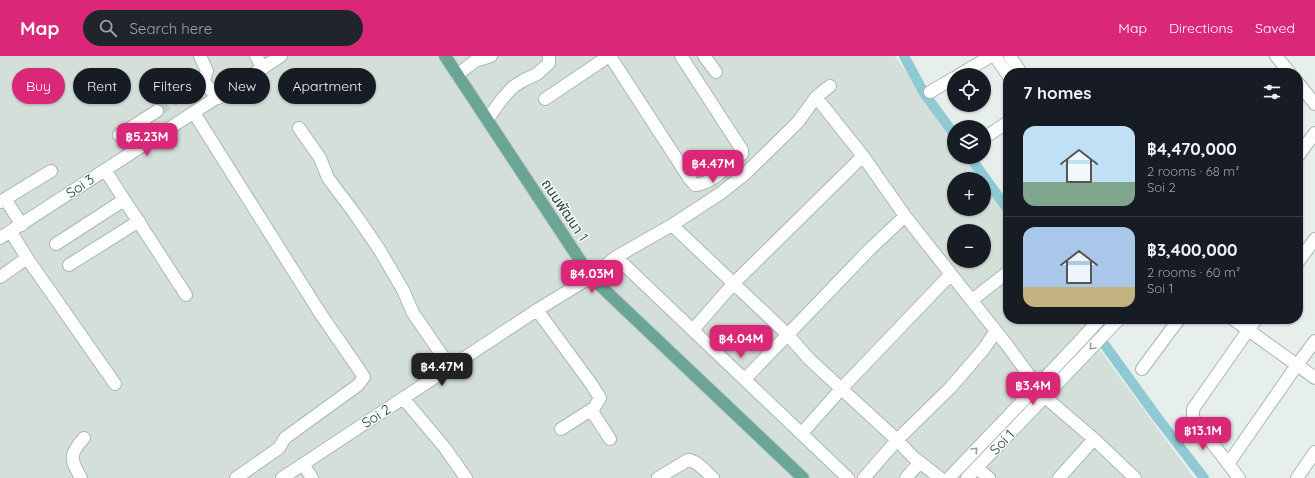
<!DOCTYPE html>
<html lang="en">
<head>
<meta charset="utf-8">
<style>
	:root { --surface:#171b24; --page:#20242c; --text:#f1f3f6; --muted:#9ea1a6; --line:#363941; --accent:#db2777 }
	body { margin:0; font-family:Quicksand,"Noto Sans Thai",sans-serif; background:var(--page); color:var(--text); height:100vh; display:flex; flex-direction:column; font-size:15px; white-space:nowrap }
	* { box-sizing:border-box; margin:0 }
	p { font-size:13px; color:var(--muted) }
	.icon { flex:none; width:22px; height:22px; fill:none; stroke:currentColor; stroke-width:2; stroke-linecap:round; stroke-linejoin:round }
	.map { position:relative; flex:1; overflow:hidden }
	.side { position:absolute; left:1003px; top:12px; width:300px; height:256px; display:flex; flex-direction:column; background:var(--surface); border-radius:16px; box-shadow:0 1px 3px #0004 }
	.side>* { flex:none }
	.hud { position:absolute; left:12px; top:12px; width:380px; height:36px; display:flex; gap:8px }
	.buttons { position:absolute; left:947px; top:12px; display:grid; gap:8px }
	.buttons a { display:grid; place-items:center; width:44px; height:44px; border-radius:50%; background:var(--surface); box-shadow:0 1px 3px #0004; font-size:20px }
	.price { position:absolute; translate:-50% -34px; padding:0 9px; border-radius:8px; background:var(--accent); color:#fff; font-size:13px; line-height:26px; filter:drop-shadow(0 1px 2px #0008) }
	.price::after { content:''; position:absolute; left:50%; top:24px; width:12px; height:9px; margin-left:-6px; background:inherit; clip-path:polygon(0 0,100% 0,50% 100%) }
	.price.active { background:#222; color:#fff }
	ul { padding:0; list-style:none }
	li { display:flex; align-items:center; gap:12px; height:100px; padding:0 20px }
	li+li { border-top:1px solid var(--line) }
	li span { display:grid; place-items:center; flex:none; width:112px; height:80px; border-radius:12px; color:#555 }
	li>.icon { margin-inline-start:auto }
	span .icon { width:48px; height:48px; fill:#fffc; stroke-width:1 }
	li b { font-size:17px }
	h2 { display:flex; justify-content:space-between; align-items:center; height:48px; padding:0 20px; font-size:17px }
	.tag { padding:0 14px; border-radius:18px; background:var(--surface); box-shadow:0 1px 3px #0004; font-size:14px; line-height:36px }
	.tag.active { background:var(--accent); color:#fff }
	header { display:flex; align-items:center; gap:24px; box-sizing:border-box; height:56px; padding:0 20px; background:var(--accent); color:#fff }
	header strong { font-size:19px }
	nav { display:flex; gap:22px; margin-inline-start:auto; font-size:14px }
	.search { width:280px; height:36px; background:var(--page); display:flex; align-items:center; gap:10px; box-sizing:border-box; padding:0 14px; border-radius:22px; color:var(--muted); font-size:15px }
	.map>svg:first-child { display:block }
</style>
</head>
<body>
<header>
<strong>Map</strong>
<div class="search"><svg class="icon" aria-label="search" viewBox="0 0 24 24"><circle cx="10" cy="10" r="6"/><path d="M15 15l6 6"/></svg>Search here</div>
<nav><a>Map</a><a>Directions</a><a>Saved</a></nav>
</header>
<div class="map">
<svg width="1315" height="422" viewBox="0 0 1315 422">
	<rect width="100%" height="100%" fill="#e6efeb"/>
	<path fill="#d4dfda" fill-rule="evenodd" d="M0,0H895L954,85V101H965L980,123H954V153H984V129L1008,164V263H1077L1194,422H0ZM954,175H984V205H954Z"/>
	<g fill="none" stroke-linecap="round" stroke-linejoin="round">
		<path stroke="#8ec9d4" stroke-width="10" d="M904,0L924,37L954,78
			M970,101L1008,154
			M1086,263L1157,361L1204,422"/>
		<path stroke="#bfccc8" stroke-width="12" stroke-dasharray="12 6" stroke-linecap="butt" d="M157,55L187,35"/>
		<defs>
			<path id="minor" d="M200,0L207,15L203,25L218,42
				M256,0L263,12
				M610,0L689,122L695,129C712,128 729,109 742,98V94L681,0
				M704,0L716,16
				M995,0L1008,19
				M1010,0L1021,17
				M1276,0L1290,17
				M457,19L475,5L491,0
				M959,19L991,0
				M1298,27L1315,48
				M187,35L203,25
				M930,36L954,22
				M816,41L863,100L905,160L1007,289L1045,341L1094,383L1135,422
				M545,43L609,0
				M194,57L320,257L360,315L364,321L358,329L285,382L279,392L236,422
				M487,64L502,43L513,31L524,24L537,18L549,7V0
				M299,72L320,102L328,122L355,158L379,193L403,234L413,257L450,311
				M119,79L157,55
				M984,82L1008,66
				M1298,100L1315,77
				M105,114L186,239
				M5,143L22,169
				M0,146L51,115
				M672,169L788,279L809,303L897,384L912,400L940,422
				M11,176L27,202L115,328
				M0,182L281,0
				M56,188L124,144
				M616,201L848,422
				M1298,206L1315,183
				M69,209L139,165
				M0,221L27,202
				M972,244L1008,216
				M537,254L592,329L600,342L594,352L593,357L610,383
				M1233,263L1315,322
				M693,274L733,228L863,100
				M1142,313L1179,263
				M745,323L869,194L905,160
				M403,342L445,392L466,422
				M561,373L594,352
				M802,377L842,332L951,218
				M303,408L312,422
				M1228,408L1297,309L1315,285
				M977,412L989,422
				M81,422C70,403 69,398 84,382
				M282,422L537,254L591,221L616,201L672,169L721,137L745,118L798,66L816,41L830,30
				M658,422L688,404C698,405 705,415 713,422
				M864,422L897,384L951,331L983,294L996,275
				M906,422L920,406
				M949,422C999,369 1051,317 1100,263
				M967,422L1119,263
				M1059,422L1094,383
				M1239,422L1193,362V353L1256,263
				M1297,422L1315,396"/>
			<path id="major" d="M445,0L591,221L803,422"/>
		</defs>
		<use href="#minor" stroke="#a8b8b2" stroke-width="14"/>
		<use href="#major" stroke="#c2cac8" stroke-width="14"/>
		<use href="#minor" stroke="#fff" stroke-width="12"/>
		<use href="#major" stroke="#6aa596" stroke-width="12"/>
	</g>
	<defs><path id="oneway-chevron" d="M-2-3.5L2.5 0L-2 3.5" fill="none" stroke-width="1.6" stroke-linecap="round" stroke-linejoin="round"/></defs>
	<g stroke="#92a09c">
		<use href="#oneway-chevron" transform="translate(1092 291) rotate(133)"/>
		<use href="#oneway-chevron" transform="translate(975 394) rotate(-47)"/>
	</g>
	<g text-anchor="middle" stroke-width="3" stroke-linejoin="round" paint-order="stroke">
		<g font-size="14" fill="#24423a" stroke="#f7fbf9">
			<text transform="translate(80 130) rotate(-34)" y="5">Soi 3</text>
			<text transform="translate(565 154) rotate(56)" y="5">ถนนพัฒนา 1</text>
			<text transform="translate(376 360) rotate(-33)" y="5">Soi 2</text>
			<text transform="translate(1002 386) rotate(-46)" y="5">Soi 1</text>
		</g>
	</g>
</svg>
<div class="buttons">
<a><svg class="icon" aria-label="locate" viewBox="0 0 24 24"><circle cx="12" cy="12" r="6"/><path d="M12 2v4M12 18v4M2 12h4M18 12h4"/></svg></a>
<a><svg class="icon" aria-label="layers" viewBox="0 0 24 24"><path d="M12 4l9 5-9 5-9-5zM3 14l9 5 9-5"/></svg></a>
<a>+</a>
<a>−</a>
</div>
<b class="price" style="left:147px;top:101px">฿5.23M</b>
<b class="price" style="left:713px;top:128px">฿4.47M</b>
<b class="price" style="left:592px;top:238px">฿4.03M</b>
<b class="price" style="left:741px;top:303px">฿4.04M</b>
<b class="price active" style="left:442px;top:331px">฿4.47M</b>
<b class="price" style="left:1033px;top:350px">฿3.4M</b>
<b class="price" style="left:1203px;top:395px">฿13.1M</b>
<div class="hud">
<a class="tag active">Buy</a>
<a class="tag">Rent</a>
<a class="tag">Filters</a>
<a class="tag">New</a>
<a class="tag">Apartment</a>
</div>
<section class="side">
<h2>7 homes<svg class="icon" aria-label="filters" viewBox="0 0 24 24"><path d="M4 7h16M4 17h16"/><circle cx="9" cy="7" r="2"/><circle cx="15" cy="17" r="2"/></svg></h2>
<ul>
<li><span style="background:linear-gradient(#bfe0f5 70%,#7fa58c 0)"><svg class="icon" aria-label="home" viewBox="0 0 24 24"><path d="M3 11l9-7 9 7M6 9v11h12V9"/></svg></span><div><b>฿4,470,000</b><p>2 rooms · 68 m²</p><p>Soi 2</p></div></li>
<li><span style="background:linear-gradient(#a9c7e8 75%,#c2b280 0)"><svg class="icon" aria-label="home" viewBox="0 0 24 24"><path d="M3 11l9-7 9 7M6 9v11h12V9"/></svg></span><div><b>฿3,400,000</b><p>2 rooms · 60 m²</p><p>Soi 1</p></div></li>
</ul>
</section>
</div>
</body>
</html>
